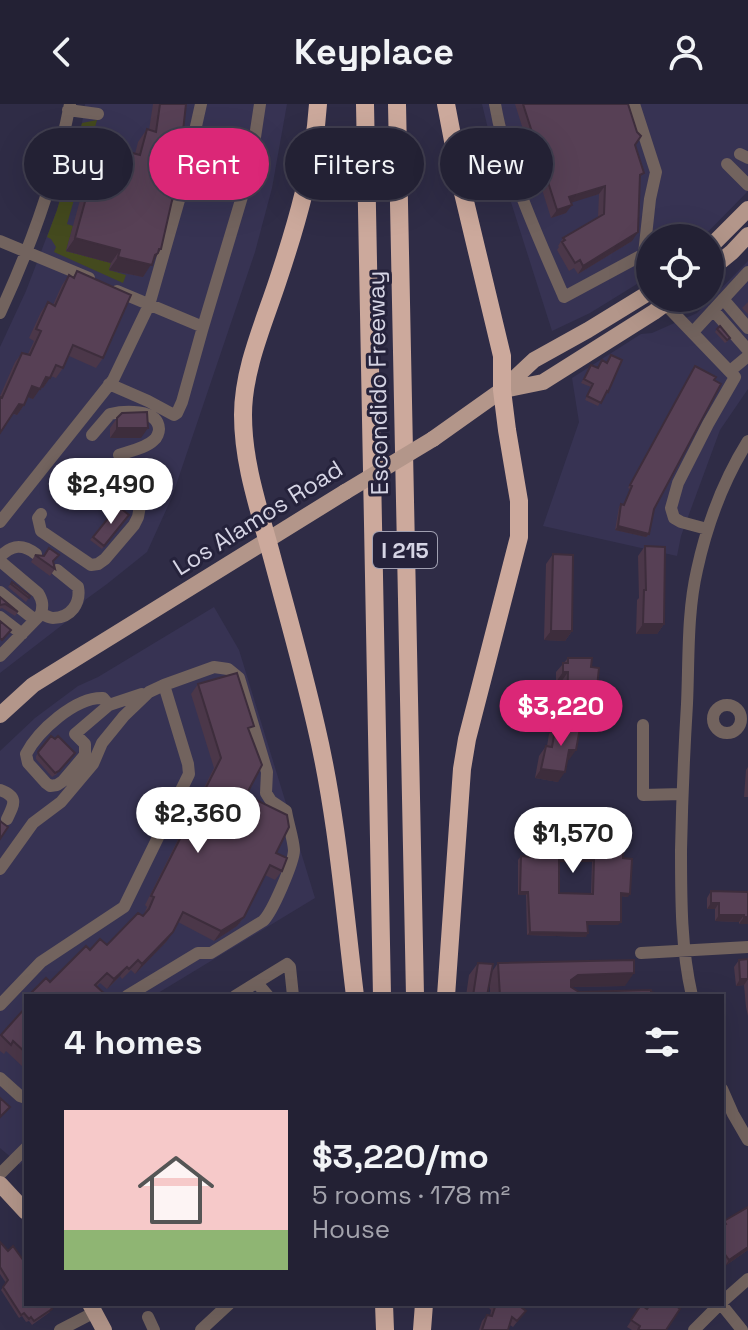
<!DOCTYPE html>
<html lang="en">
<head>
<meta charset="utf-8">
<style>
	:root { --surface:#232134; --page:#2f2e40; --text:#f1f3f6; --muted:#a3a3ac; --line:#403e4f; --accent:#db2777 }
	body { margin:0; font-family:"Space Grotesk",sans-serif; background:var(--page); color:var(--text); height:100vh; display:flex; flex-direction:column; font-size:30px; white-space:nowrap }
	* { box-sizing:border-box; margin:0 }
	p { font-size:26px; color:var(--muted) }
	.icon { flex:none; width:44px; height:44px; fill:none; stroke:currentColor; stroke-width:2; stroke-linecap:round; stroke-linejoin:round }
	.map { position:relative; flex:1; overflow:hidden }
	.side { position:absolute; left:24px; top:890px; width:700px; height:312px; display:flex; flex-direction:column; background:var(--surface); border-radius:0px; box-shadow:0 8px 32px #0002,0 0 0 2px var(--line) }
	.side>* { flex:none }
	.guide { position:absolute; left:24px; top:24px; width:700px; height:72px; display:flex; gap:16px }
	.buttons { position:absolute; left:636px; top:120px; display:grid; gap:16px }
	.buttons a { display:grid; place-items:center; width:88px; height:88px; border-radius:50%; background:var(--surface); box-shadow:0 8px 32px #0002,0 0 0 2px var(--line); font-size:40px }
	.price { position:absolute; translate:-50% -68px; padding:0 18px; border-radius:28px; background:#fff; color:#222; font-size:26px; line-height:52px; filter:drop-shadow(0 2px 4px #0008) }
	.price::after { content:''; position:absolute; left:50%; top:48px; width:24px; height:18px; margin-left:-12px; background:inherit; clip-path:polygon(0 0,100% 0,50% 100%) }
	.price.selected { background:var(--accent); color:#fff }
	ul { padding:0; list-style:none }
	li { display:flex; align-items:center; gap:24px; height:200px; padding:0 40px }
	li span { display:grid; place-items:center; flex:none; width:224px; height:160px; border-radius:0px; color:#555 }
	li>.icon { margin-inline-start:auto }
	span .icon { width:96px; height:96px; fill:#fffc; stroke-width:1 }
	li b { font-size:34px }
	h2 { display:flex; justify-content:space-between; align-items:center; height:96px; padding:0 40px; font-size:34px }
	.chip { padding:0 28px; border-radius:36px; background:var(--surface); box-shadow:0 8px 32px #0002,0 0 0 2px var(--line); font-size:28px; line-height:72px }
	.chip.selected { background:var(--accent); color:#fff }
	header { display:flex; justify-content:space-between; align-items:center; height:104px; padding:0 40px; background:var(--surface); font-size:36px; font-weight:600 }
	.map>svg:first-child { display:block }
</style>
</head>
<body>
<header><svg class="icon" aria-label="back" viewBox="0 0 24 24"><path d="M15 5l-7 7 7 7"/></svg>Keyplace<svg class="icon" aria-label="person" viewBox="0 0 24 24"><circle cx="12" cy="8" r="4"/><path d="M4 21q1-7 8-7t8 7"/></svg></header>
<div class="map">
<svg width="748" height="1226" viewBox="0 0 748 1226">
	<rect width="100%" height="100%" fill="#2f2c46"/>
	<path fill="#373353" d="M85,0H287L272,84L255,148L172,393L147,448L107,480L85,496L79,508L0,569V243L26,187L57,106L82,19Z
		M482,0H748V87L702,134H650V172L590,209L552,227L489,29Z
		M748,157V285L720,326L681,432L677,452L543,422L579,318L572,274L641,230L652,229L697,209Z
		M214,503L239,546L315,794L153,892H26V1054L20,1061L0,1044V647L35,614L78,582L98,573Z"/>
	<path fill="#444a1e" d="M97,16L67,120L73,122L66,147L111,159L109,166L126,171L123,179L54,148L56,143L51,135L47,133L57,106L82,19Z"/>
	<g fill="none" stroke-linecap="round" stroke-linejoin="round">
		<path stroke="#72635e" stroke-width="12" d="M495,0C506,64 538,133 564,193L644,150L650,95L656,68L634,0
			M68,6L98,10
			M191,50L250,63
			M740,50L748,54
			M727,60L748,81
			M0,137L89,174
			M117,187L203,223L250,66L260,0
			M723,195L748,224
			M665,200L735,273L708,320L678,379L671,404L674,414L681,418L707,425
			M713,206L748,246
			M0,209C31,142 56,73 70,0
			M693,228L748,168
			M730,267L748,252
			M109,280L148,297L174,311L177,309L182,298L203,223
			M92,331L110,310C123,307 158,304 159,325C159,328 157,334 154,336C146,344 130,347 119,351
			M41,410L38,414L41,427L91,461L98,460L105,455L134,421L138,413L140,402
			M0,418L113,276L149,201L181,89L201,0
			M0,453C12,440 23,440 36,450
			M0,457L38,489C43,497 43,502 41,510L0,552
			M0,488L35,516
			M41,510C45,511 49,514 53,514C71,514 81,499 78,483L57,466
			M0,513L22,530
			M713 615a14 14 0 1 1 28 0a14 14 0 1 1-28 0Z
			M109,601L103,594C75,593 38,627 26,650L28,659L46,679L50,682L57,681L63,677L85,651V640L75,630L109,601L142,590
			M643,621V691L682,690
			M0,686C19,693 14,700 7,715
			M0,765L33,719L61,698L93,660L102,639L124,612L149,588L164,581L188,660L189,670L124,803L41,858L0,901
			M641,849L748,843
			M257,879L268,892
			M127,892L198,849H211L263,817C272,809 294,758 294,746C293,733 288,720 286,707L271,697L266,689L267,668L239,574L228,565L214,563L164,581
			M235,892L287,860L290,863L293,892
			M692,892C681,844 681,796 681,746C682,697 684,649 687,600C689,556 687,509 697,466C707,420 723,377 748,337
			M0,974L20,992L26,994
			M722,985L733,1010L748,1036
			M0,1070L26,1044
			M722,1198L748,1175
			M721,1200L742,1226
			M148,1213L154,1226
			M60,1226L95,1208
			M201,1226L229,1200
			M694,1226L720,1200"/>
		<path stroke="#b3968a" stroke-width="16" d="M710,143L748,105
			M710,166L732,148L748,131
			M504,286L543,278L654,208L673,194
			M433,335L502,286L534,256L588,226L650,188
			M0,611L33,581L345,388
			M0,1080L26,1108
			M90,1200L104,1226"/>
		<path stroke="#cca99c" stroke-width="18" d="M318,0C314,61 297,119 278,176C264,219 243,265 243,311C243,360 259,405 272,453C287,509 303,565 316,622C337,711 344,802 355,892
			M365,0L382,892
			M397,0L415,892
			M446,0L463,89L502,252V286L507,326L519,397V433L467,635L462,665L446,892
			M384,1200L385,1226
			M422,1226L424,1200"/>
		<path stroke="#b3968a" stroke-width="16" d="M345,388L433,335"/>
	</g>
	<path fill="#4b3749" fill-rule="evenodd" d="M153,0H186L175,59L176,93L172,98L153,156L143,173L109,166L111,159L66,147L85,78L94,65L99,66L101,55L110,43L135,50L138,38L147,25L149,26Z
		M515,0H628L635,41L639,75L632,137L578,170L574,164L569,167L557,146L559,143L558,142L563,134L598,113L599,90L571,98L566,109L551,114Z
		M77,167L103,254L96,264L69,252L63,264L56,274L51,272L43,284L41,283L33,295L28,293L24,301L17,311L13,310L0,329V292L15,258L22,249L28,250L34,237L29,234L41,208L48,198L53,201L62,181L69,171L73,173Z
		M748,198V210L742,204Z
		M717,225L728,237L725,239L715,228Z
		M591,261L614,273L608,288L606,291L605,290L598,302L585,296L591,283L581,279Z
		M693,265L654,405L649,430L646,433L615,426L619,403L621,400H624L630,385L628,384Z
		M117,314L141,334H110V324Z
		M118,402L129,411L102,445L90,436Z
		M645,442L664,520L657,530H636L637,496L639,494L638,452Z
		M553,450L572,527L565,537L544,536L546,460Z
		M35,451L55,465L50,472L31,458Z
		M12,478L30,492L26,498L8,483Z
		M0,493L18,508L15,512L2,504L0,505Z
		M568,554L591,563L596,592L584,612L561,611V578H556V568Z
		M198,580L249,629L246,691L276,749L282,767L275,776L265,771L244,813L237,822L214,837L178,818L166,838L135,870L131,866L122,875L120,872L107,885L100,879L97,882L107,892H29L31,889L50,878L90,846L107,841L144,810L147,803L145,801L214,664L191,590Z
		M556,620L569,656H567L558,678L535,674L539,652L546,642H547L549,630Z
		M51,632L57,670L52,673L36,655V652Z
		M748,663V693H744L746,666Z
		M530,714L591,727L623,754L628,793L621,792L618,821H587L586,833L527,831L526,791H518V756L521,752L528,753V717ZM559,758H592L591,790L559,789Z
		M711,787L748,788V820H739V818L715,817V805H707V794Z
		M748,855V912L746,903L744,881L736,882L734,863L739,856Z
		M478,859L491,869L498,859L625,882L571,883L579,888H651L655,892H490V880L487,892H466L469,871Z
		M26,903V957L22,962L6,947L4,950L0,947V932Z
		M724,1117L748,1146L725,1162L722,1159V1120Z
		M0,1138L26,1200L50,1208L32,1221L29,1217L26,1218L22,1212L19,1214L1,1186L6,1179L0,1170Z
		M489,1200H517L521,1213L513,1223L510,1221L508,1226H479L482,1217L487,1211L490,1212L491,1206L487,1202Z
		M641,1201L666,1226H632L627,1223Z"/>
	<path fill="#3d2d3c" d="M605,82L599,90L564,101L569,93Z
		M572,101L566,109L551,114L557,106Z
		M638,128L632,137L578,170L583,162Z
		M75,134L120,146L111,159L66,147Z
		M159,145H161L143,173L109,166L118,153Z
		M46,273L50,274L43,284L39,282Z
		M32,282L40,285L33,295L25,292Z
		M19,300L24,301L17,311L12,309Z
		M117,324H148L141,334H110Z
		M618,422L649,430L646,433L615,426Z
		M643,520H664L657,530H636Z
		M551,527H572L565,537L544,536Z
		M563,568H568L561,578H556Z
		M591,592H596L584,612L561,611L567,601Z
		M569,646H576L569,656L562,655Z
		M541,665L565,668L558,678L535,674Z
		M559,755H594L592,758H557Z
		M520,788H528L526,791H518Z
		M621,789L630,790L628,793L619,792Z
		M711,799H719L715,805H707Z
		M719,811H744L739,818L715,817Z
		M244,813L237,822L214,837L221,827Z
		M744,813H748V820H739Z
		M587,818H621L618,821H585Z
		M173,828L166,838L135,870L142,860Z
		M530,828L588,829L586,833L527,831Z
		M127,863L120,872L107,885L114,875Z
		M634,869L625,882L569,883L571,876L578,871Z
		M740,875H748L744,881L736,882Z
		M748,1143V1146L725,1162L729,1156Z"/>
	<path fill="#574055" stroke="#3d2d3c" stroke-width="2" fill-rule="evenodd" d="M160,0H186L182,36L175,59L182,72L176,93L173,92L161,145H159L158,149L155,151L152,161L118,153L120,146L75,134L94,65L104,67L110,43L140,51L147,25L156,28Z
		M523,0H628L637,28L641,32L635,41L644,69L640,71L638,128L583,162L580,156L575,159L562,138L565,136L563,134L604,110L605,82L569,93L572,101L557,106Z
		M77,167L131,191L103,254L73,241L63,264L56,261L50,274L46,273L40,285L32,282L24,301L19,300L0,329V293L2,294L22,249L30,251L41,227L36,225L48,198L55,202L69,171L74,174Z
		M720,222L730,234L727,236L717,225Z
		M611,251L622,256L608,288L607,287L601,299L587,292L593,280L584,275L591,261L598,264L602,256L607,259Z
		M695,262L716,273L714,276L721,280L654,405L649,430L618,422L621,400L624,401L632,382L630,381Z
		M147,308L148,324H117V314L122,309Z
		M118,402L129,411L104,442L93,433Z
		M645,442L665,443L664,520H643L644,486H646Z
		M49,444L59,451L53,457L55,465L35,451L44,452Z
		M553,450L573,451L572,527H551Z
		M12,478L30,492L29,494L11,480Z
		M0,493L18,508L5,500L0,501Z
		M0,517L11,526L2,536L0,534Z
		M568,554H592L591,563L599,564L596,592H591V602L567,601L568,568H563V559H568Z
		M237,569L254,622L248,624L262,661L246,691L287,711L289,723L276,749L287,754L282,767L270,761L244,813L221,827L183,808L173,828L142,860L138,856L129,865L127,863L114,875L107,869L95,881L107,892H33L31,889L46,874L50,878L86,842L90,846L100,835L107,841L138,809L143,812L149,805L154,793L151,792L221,654L198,580Z
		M556,620L580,624L576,646H569L565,668L541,665L546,642L552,643Z
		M51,632L55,635L58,632L75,649L59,667L55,669L39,651L38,648Z
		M530,714H590L591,727L623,728V754L632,755L630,790L621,789V818H587L588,829L530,828L528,788H520L521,752L530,753ZM559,755H594L593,790L559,789Z
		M0,717L8,723L0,735Z
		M711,787L748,788V813H744V811H719V799H711Z
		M748,855V875H740L739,856Z
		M634,856V869L578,871L571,876V883L579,888L651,886V888L655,889V892H500L498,859Z
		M478,859L493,860L487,892H473Z
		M26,903V949L13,937L11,941L1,931Z
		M0,994L10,1003L0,1013Z
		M748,1103V1143L729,1156L724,1149L722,1150V1123L726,1120L724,1117Z
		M0,1138L8,1147L13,1142L26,1160V1200H48L52,1205L34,1217L31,1213L29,1215L24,1209L21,1211L3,1183L8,1176L0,1163Z
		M496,1200H517L526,1207L517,1217L512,1213L508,1226H482L487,1211L492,1212Z
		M651,1200H674L680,1205L666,1226H638L640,1222L631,1216L641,1201L647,1205Z"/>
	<g text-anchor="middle" stroke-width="6" stroke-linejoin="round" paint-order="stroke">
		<rect fill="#25223b" stroke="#a09fb1" stroke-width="2" x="373" y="428" width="64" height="36" rx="6"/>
		<g font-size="22" font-weight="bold" fill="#d5d4e4">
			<text x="405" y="454">I 215</text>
		</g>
		<g font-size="24" fill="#d5d4e4" stroke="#25223b">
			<text transform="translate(378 279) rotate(-91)" y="8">Escondido Freeway</text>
			<text transform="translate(258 414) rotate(-32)" y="8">Los Alamos Road</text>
		</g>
	</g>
</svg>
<div class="buttons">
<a><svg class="icon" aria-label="locate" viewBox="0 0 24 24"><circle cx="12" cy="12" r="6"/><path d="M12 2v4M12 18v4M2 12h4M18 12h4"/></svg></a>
</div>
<b class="price" style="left:111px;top:422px">$2,490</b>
<b class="price selected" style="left:561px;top:644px">$3,220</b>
<b class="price" style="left:198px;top:751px">$2,360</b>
<b class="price" style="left:573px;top:771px">$1,570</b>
<div class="guide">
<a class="chip">Buy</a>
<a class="chip selected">Rent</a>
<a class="chip">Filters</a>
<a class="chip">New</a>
</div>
<section class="side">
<h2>4 homes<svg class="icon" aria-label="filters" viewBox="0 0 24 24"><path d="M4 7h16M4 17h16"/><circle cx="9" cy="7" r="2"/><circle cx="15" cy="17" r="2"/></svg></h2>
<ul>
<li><span style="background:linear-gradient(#f6c9c9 75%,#8fb573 0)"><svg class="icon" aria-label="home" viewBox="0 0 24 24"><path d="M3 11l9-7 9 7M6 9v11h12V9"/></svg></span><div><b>$3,220/mo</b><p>5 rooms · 178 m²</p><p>House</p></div></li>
</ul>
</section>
</div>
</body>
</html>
